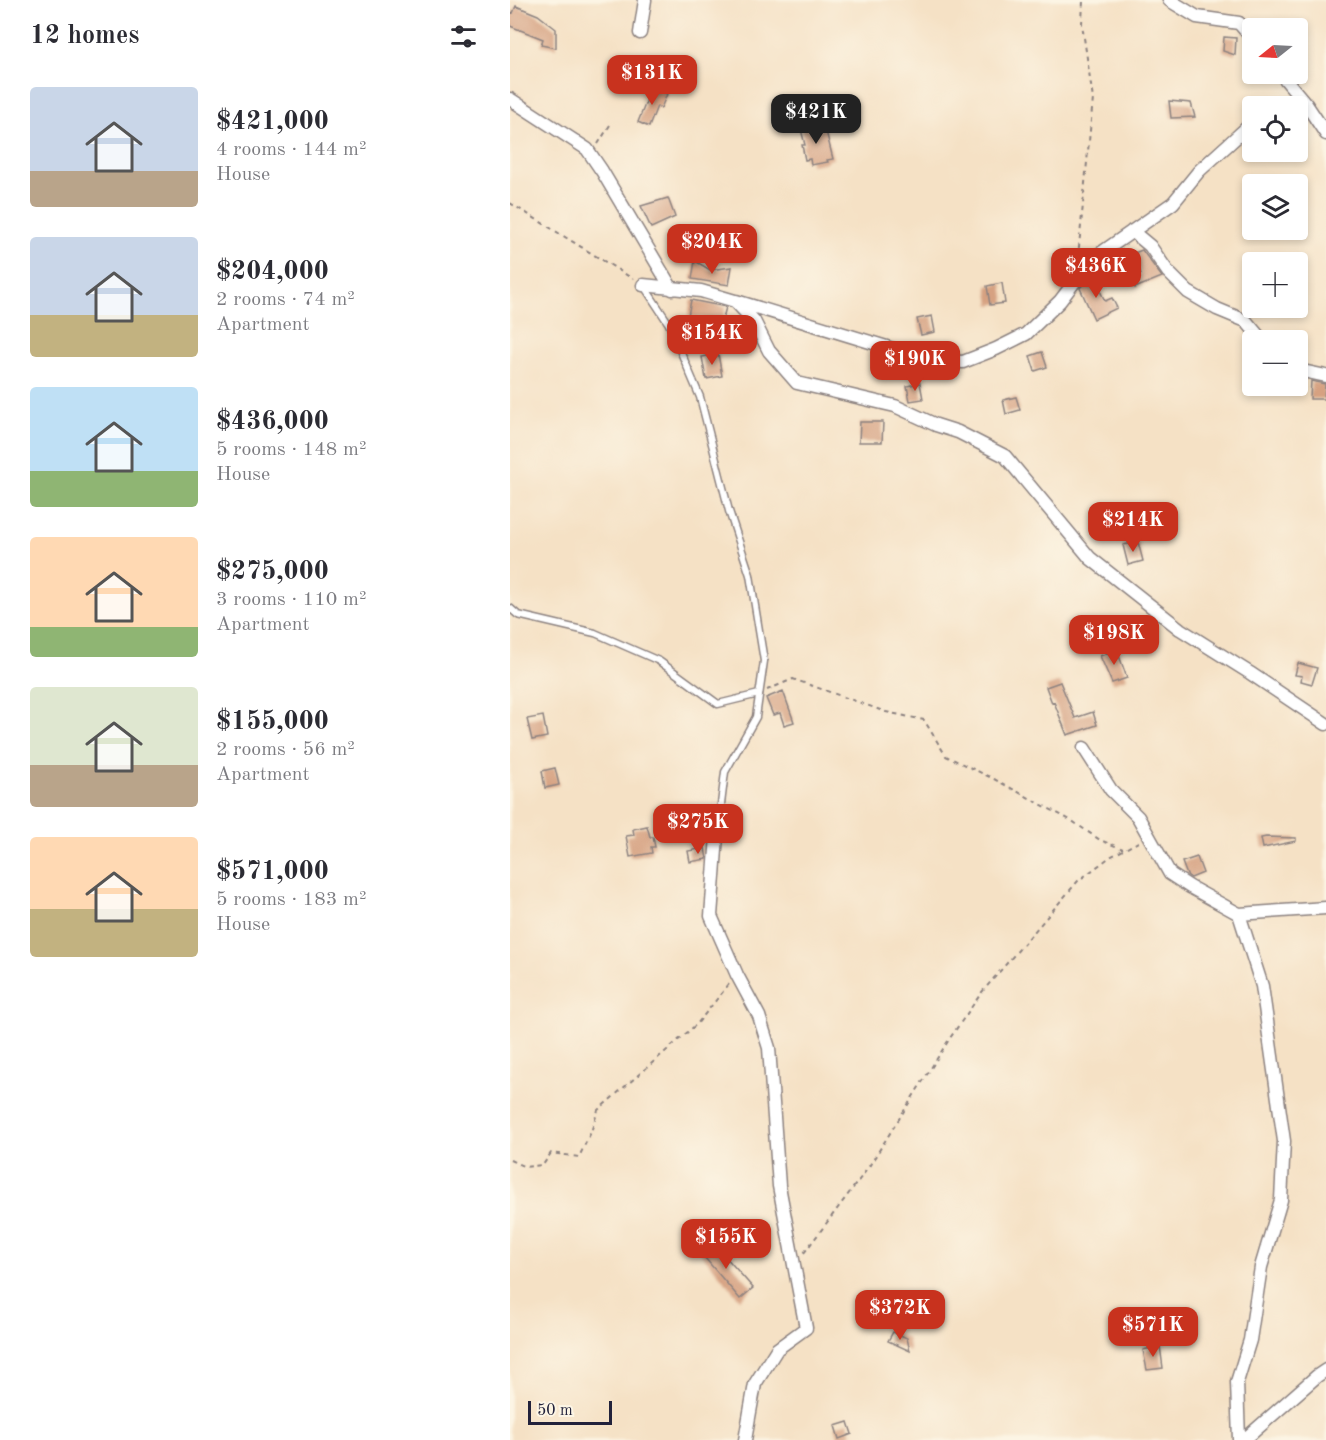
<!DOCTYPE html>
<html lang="en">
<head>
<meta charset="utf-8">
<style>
	:root { --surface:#fff; --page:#f7f7f7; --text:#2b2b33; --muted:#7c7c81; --accent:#c8321e }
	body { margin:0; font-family:"Old Standard TT",serif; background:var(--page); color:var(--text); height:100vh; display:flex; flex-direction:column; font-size:22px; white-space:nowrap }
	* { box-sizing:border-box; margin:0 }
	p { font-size:20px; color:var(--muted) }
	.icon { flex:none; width:33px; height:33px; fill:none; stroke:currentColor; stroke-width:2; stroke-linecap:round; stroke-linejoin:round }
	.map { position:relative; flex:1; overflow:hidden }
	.details { display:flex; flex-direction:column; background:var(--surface); width:510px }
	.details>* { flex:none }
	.needle { width:39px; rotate:252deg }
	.buttons { position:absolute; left:732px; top:18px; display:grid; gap:12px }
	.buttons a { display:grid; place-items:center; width:66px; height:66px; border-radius:6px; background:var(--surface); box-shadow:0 3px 9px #0003; font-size:30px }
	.scale { position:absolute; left:18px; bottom:15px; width:84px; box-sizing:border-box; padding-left:6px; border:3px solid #22223b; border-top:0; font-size:16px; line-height:21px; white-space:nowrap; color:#22223b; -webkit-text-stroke:4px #fcf5e5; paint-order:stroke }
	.price { position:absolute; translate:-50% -51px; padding:0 14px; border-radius:12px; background:var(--accent); color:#fff; font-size:20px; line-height:39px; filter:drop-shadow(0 2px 3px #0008) }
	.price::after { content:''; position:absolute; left:50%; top:36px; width:18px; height:14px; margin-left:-9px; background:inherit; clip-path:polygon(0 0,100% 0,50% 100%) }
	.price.active { background:#222; color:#fff }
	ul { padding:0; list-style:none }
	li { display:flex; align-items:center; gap:18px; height:150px; padding:0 30px }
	li span { display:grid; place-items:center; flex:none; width:168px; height:120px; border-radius:6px; color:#555 }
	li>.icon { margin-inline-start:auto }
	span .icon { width:72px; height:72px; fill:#fffc; stroke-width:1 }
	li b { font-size:26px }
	h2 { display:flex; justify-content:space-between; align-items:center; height:72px; padding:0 30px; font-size:26px }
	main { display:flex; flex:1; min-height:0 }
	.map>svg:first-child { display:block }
</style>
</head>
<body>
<main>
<section class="details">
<h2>12 homes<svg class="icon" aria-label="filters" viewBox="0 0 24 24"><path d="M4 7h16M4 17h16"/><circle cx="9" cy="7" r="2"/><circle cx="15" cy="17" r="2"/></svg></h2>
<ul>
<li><span style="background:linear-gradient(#c9d6e8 70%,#b9a48a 0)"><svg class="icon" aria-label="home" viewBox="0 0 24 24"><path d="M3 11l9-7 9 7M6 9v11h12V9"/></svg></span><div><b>$421,000</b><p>4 rooms · 144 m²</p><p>House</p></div></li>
<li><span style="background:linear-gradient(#c9d6e8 65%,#c2b280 0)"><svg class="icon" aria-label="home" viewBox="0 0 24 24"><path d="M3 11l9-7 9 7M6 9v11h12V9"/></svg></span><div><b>$204,000</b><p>2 rooms · 74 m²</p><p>Apartment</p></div></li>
<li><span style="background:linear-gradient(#bfe0f5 70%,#8fb573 0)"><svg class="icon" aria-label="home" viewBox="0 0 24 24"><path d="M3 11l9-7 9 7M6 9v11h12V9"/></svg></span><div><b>$436,000</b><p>5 rooms · 148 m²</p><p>House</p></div></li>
<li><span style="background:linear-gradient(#ffd9b3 75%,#8fb573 0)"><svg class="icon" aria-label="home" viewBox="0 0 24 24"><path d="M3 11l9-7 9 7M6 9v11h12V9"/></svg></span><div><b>$275,000</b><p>3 rooms · 110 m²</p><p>Apartment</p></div></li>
<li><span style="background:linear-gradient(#dfe7d0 65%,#b9a48a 0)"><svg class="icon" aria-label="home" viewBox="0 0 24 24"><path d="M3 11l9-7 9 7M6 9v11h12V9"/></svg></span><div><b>$155,000</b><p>2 rooms · 56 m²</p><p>Apartment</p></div></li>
<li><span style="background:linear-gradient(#ffd9b3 60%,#c2b280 0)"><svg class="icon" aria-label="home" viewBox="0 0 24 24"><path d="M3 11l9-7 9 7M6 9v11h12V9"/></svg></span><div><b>$571,000</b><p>5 rooms · 183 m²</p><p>House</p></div></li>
</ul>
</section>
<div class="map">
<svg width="816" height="1440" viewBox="0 0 816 1440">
	<rect width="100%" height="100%" fill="#fcf5e5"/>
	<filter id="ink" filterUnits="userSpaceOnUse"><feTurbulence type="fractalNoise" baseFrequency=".0167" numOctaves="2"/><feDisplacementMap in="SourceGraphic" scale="12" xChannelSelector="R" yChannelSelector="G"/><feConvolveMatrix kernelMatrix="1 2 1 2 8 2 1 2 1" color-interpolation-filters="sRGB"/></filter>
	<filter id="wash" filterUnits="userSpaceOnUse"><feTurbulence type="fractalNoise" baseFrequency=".008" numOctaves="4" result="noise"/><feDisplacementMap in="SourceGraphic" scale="24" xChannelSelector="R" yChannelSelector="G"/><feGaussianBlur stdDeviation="1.35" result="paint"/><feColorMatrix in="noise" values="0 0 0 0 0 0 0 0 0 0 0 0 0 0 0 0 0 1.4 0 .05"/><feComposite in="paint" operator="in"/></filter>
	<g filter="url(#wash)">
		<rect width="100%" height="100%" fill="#f5e1c5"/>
		<g id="blocks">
			<path fill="#d6a181" d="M6,6L28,15L46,29V48L31,45L33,39L0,26V12L3,13Z
				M714,37L726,38L725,55L713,51Z
				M142,87L157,94L151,108L147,106L139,127L128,122Z
				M659,101L681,103L685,117L661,118Z
				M303,125L304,129L315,127L323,159L317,160L318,162L301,165L300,159L295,160L292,145H295L291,129Z
				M158,198L165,217L141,228L131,206Z
				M632,250L652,277L625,288L621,278L631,274L622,254Z
				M185,261L200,270L222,267L219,285L182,279Z
				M584,278L595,301L602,298L607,308L584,319L570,288L574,283Z
				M492,283L495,303L480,305L477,286Z
				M181,300L216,307L211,326L200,323V320L178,316Z
				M422,316L425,332L411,335L407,319Z
				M532,352L537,367L525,371L520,356Z
				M208,354L212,376L196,379L192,357Z
				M801,381L815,384L814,399H800Z
				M410,383L413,399L400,401L397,386Z
				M506,397L510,410L496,414L493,400Z
				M350,422H373L372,442H349Z
				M628,542L633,561L618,565L613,545Z
				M607,650L617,678L602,683L590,656Z
				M788,663L807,668L802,684L791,681L792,676L785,675Z
				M550,682L565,718L583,712L587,725L557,735L544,702L542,703L536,687Z
				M273,691L284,722L274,725L270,713L263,715L256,698Z
				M33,716L37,737L22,740L17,719Z
				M45,768L49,785L35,788L32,771Z
				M137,826L140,837H143L145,847H141L142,853L120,857L116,836L124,835L123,829Z
				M756,837L786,838V841L753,848L751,838Z
				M195,848L197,859L180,862L178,851Z
				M687,857L693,873L681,878L677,875L672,862Z
				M201,1240L243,1288L230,1299L189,1251Z
				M383,1332L397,1338L400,1351L378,1341Z
				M650,1346L653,1368L637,1370L633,1350Z
				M338,1422L342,1434L329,1439L325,1426Z"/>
		</g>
	</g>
	<g filter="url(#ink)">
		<use href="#blocks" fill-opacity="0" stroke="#8c8280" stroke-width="1.5"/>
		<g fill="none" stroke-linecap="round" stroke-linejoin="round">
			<defs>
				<path id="lane" d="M134,286L159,324L190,397L219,511L240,575L254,661L246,717L215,772L207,836
					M0,608L8,615L85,633L149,661L208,704L249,694"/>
				<path id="street" d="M659,0L687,17L729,23L742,38
					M130,33L135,0
					M0,99L77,149L92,171L162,289
					M796,104L816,134
					M766,106L796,104L771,74
					M622,231L640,246L658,272L678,292L707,309L736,321L752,340
					M133,285L191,291L225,301L244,321L259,351L287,383L385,406L426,425L448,432L495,456L580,558L670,629L740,673L816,724
					M226,301L419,360L453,362L486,349L516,334L550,301L581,260L663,203L689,171L742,123
					M788,370L816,376
					M574,748L601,790L628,817L660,874L680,887L729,914
					M207,836L201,916L227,975L249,1016L259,1048L269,1186L296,1328L267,1349L245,1384L235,1440
					M729,1440L727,1382L740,1340L751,1267L771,1200L774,1141L752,986L729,914L816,908
					M734,1440L807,1376L816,1370"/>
			</defs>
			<use href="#lane" stroke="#8c8280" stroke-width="9"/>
			<use href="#street" stroke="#8c8280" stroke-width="15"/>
			<path stroke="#8c8280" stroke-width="2" stroke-dasharray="4.5 4.5" stroke-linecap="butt" d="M88,144L100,125
				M0,203L123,279
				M568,257L583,99L572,24L573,0
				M257,690L283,679L376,712L414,720L436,756L484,779L562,821L590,840L613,849
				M0,1160L15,1167L33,1165L41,1153L69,1157L81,1132L88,1110L187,1024L219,984
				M294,1253L358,1168L440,1038L472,992L568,881L600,857L630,841"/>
			<use href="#lane" stroke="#fff" stroke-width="6"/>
			<use href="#street" stroke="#fff" stroke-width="12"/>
		</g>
	</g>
</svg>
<div class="buttons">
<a><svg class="needle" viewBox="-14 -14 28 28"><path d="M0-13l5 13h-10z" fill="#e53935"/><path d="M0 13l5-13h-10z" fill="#7c7c81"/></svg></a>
<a><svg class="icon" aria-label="locate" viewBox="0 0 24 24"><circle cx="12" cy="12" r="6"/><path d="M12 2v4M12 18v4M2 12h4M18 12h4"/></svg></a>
<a><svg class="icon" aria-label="layers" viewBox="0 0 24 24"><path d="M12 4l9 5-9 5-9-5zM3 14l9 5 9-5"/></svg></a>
<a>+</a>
<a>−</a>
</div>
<div class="scale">50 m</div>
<b class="price" style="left:142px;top:106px">$131K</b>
<b class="price active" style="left:306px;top:145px">$421K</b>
<b class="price" style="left:202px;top:275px">$204K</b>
<b class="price" style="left:586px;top:299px">$436K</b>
<b class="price" style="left:202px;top:366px">$154K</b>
<b class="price" style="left:405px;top:392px">$190K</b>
<b class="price" style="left:623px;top:553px">$214K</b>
<b class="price" style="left:604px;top:666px">$198K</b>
<b class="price" style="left:188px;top:855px">$275K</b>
<b class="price" style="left:216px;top:1270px">$155K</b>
<b class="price" style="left:390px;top:1341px">$372K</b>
<b class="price" style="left:643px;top:1358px">$571K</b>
</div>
</main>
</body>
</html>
